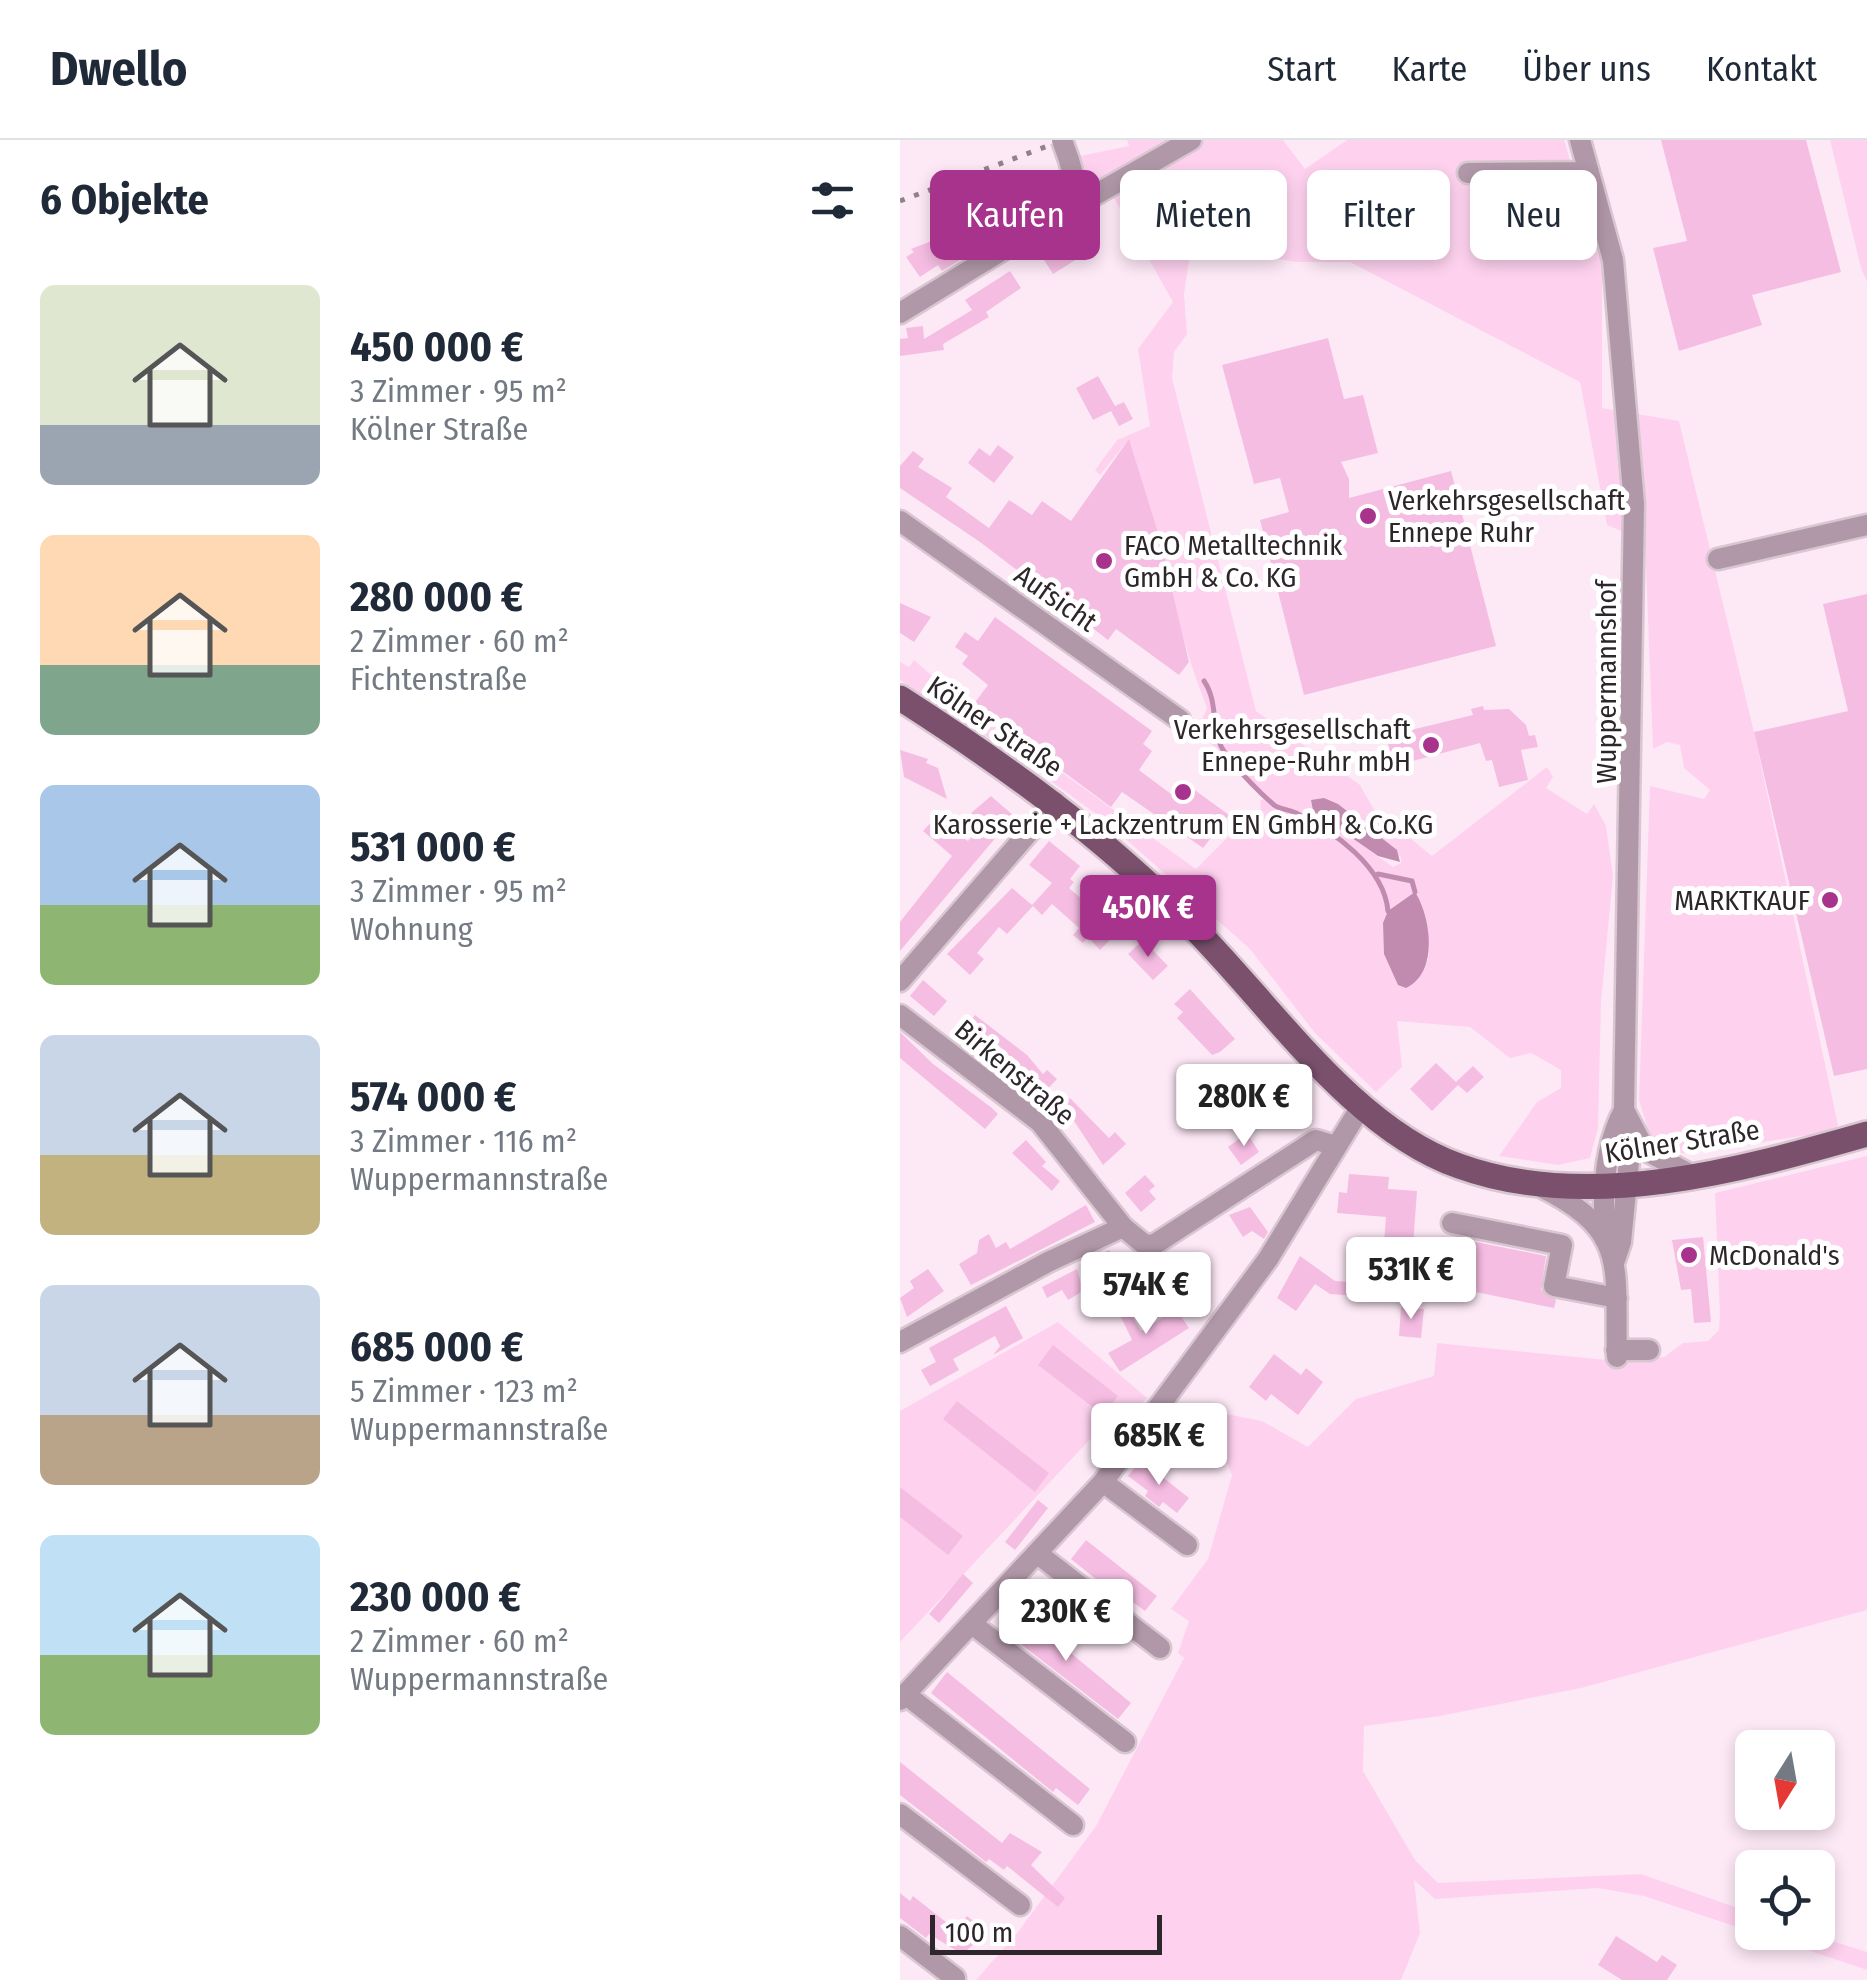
<!DOCTYPE html>
<html lang="de">
<head>
<meta charset="utf-8">
<style>
	:root { --surface:#fff; --page:#f2f2f3; --text:#1f2937; --muted:#747a83; --line:#e0e1e3; --accent:#a8338c }
	body { margin:0; font-family:"Fira Sans Condensed",sans-serif; background:var(--page); color:var(--text); height:100vh; display:flex; flex-direction:column; font-size:38px; white-space:nowrap }
	* { box-sizing:border-box; margin:0 }
	p { font-size:32px; color:var(--muted) }
	.icon { flex:none; width:55px; height:55px; fill:none; stroke:currentColor; stroke-width:2; stroke-linecap:round; stroke-linejoin:round }
	.map { position:relative; flex:1; overflow:hidden }
	.sheet { display:flex; flex-direction:column; background:var(--surface); width:900px }
	.sheet>* { flex:none }
	.top-card { position:absolute; left:30px; top:30px; width:785px; height:90px; display:flex; gap:20px }
	.needle { width:65px; rotate:191deg }
	.controls { position:absolute; left:835px; top:1590px; display:grid; gap:20px }
	.controls a { display:grid; place-items:center; width:100px; height:100px; border-radius:15px; background:var(--surface); box-shadow:0 5px 15px #0003; font-size:50px }
	.scale { position:absolute; left:30px; bottom:25px; width:232px; box-sizing:border-box; padding-left:10px; border:5px solid #2d262a; border-top:0; font-size:28px; line-height:35px; white-space:nowrap; color:#2d262a; -webkit-text-stroke:8px #fff; paint-order:stroke }
	.price { position:absolute; translate:-50% -85px; padding:0 22px; border-radius:10px; background:#fff; color:#222; font-size:32px; line-height:65px; filter:drop-shadow(0 2px 5px #0008) }
	.price::after { content:''; position:absolute; left:50%; top:60px; width:30px; height:22px; margin-left:-15px; background:inherit; clip-path:polygon(0 0,100% 0,50% 100%) }
	.price.active { background:var(--accent); color:#fff }
	ul { padding:0; list-style:none }
	li { display:flex; align-items:center; gap:30px; height:250px; padding:0 40px }
	li span { display:grid; place-items:center; flex:none; width:280px; height:200px; border-radius:15px; color:#555 }
	li>.icon { margin-inline-start:auto }
	span .icon { width:120px; height:120px; fill:#fffc; stroke-width:1 }
	li b { font-size:42px }
	h2 { display:flex; justify-content:space-between; align-items:center; height:120px; padding:0 40px; font-size:42px }
	.chip { padding:0 35px; border-radius:15px; background:var(--surface); box-shadow:0 5px 15px #0003; font-size:35px; line-height:90px }
	.chip.active { background:var(--accent); color:#fff }
	header { display:flex; align-items:center; gap:60px; box-sizing:border-box; height:140px; padding:0 50px; background:var(--surface); border-bottom:2px solid var(--line) }
	header strong { font-size:48px }
	nav { display:flex; gap:55px; margin-inline-start:auto; font-size:35px }
	main { display:flex; flex:1; min-height:0 }
	.map>svg:first-child { display:block }
</style>
</head>
<body>
<header>
<strong>Dwello</strong>
<nav><a>Start</a><a>Karte</a><a>Über uns</a><a>Kontakt</a></nav>
</header>
<main>
<section class="sheet">
<h2>6 Objekte<svg class="icon" aria-label="filters" viewBox="0 0 24 24"><path d="M4 7h16M4 17h16"/><circle cx="9" cy="7" r="2"/><circle cx="15" cy="17" r="2"/></svg></h2>
<ul>
<li><span style="background:linear-gradient(#dfe7d0 70%,#9aa5b1 0)"><svg class="icon" aria-label="home" viewBox="0 0 24 24"><path d="M3 11l9-7 9 7M6 9v11h12V9"/></svg></span><div><b>450 000 €</b><p>3 Zimmer · 95 m²</p><p>Kölner Straße</p></div></li>
<li><span style="background:linear-gradient(#ffd9b3 65%,#7fa58c 0)"><svg class="icon" aria-label="home" viewBox="0 0 24 24"><path d="M3 11l9-7 9 7M6 9v11h12V9"/></svg></span><div><b>280 000 €</b><p>2 Zimmer · 60 m²</p><p>Fichtenstraße</p></div></li>
<li><span style="background:linear-gradient(#a9c7e8 60%,#8fb573 0)"><svg class="icon" aria-label="home" viewBox="0 0 24 24"><path d="M3 11l9-7 9 7M6 9v11h12V9"/></svg></span><div><b>531 000 €</b><p>3 Zimmer · 95 m²</p><p>Wohnung</p></div></li>
<li><span style="background:linear-gradient(#c9d6e8 60%,#c2b280 0)"><svg class="icon" aria-label="home" viewBox="0 0 24 24"><path d="M3 11l9-7 9 7M6 9v11h12V9"/></svg></span><div><b>574 000 €</b><p>3 Zimmer · 116 m²</p><p>Wuppermannstraße</p></div></li>
<li><span style="background:linear-gradient(#c9d6e8 65%,#b9a48a 0)"><svg class="icon" aria-label="home" viewBox="0 0 24 24"><path d="M3 11l9-7 9 7M6 9v11h12V9"/></svg></span><div><b>685 000 €</b><p>5 Zimmer · 123 m²</p><p>Wuppermannstraße</p></div></li>
<li><span style="background:linear-gradient(#bfe0f5 60%,#8fb573 0)"><svg class="icon" aria-label="home" viewBox="0 0 24 24"><path d="M3 11l9-7 9 7M6 9v11h12V9"/></svg></span><div><b>230 000 €</b><p>2 Zimmer · 60 m²</p><p>Wuppermannstraße</p></div></li>
</ul>
</section>
<div class="map">
<svg width="967" height="1840" viewBox="0 0 967 1840">
	<rect width="100%" height="100%" fill="#fde9f6"/>
	<path fill="#fed2ef" fill-rule="evenodd" d="M227,0H383L405,29L447,0H664L702,125V268L779,281L854,592L938,985L932,991L795,1013H776L751,1000L739,960L750,646L804,659L810,650L784,628L780,605L767,602L753,609L745,401L707,385L680,242L450,122H395L336,111L290,114L284,154L287,194L274,212L272,238L356,571L460,645L473,668L532,716L647,627L653,637L646,648L687,674L694,664L706,686L713,736L701,862L698,988L690,1018L658,1025L599,1016L637,962L661,948V930L631,913L610,918L570,887L497,881L502,927L476,952L415,893L350,809L203,679L118,617L0,540V522L9,527L14,520L54,555L296,729L340,685L362,682L360,661L368,656L297,591L307,568C274,484 258,393 231,306L226,303L200,335L195,330L217,300L250,286L238,209L273,162L213,56L188,54L175,17L229,6ZM411,660L501,717V723L493,727L413,671ZM514,752C525,768 531,800 528,820L498,845L484,814Z
		M930,0H967V142L961,128Z
		M967,1016V1470L681,1548L540,1576L464,1586L463,1631L515,1720L538,1743L741,1734L852,1773V1792L744,1756L698,1748L535,1759L514,1740L520,1793L501,1840H76L118,1792L196,1686L284,1518L278,1513L289,1481L271,1469L308,1419L332,1335L311,1285L321,1273L362,1281L408,1307L456,1259L534,1236L537,1203L707,1220L764,1217L783,1203L808,1201L819,1190L820,1174L815,1053Z
		M158,1182L247,1258L224,1281L212,1276L0,1502V1271Z
		M853,1792L906,1793L967,1812V1830Z"/>
	<path fill="#c18bb0" d="M424,658L438,664L497,710L500,722L478,716L413,671L411,660Z
		M515,752C531,777 539,833 506,848L498,845L484,814L483,783L488,771Z"/>
	<g fill="none" stroke-linecap="round" stroke-linejoin="round">
		<path stroke="#c18bb0" stroke-width="5" d="M304,541C320,564 309,593 326,614C339,631 358,651 374,665C381,670 388,669 396,673C434,691 484,727 488,771
			M478,734L512,741L515,752"/>
	</g>
	<path fill="#f6bde3" d="M761,0H906L941,132L852,155L862,185L779,211L753,108L787,101Z
		M111,54L127,79L42,131L38,125L20,137L6,117L14,112L11,109L34,100L39,108L72,86L64,74L78,65L83,73Z
		M178,86L181,92L190,86L196,107L153,134L139,112Z
		M110,131L121,148L86,172L89,177L43,204L44,210L0,216V199L8,198L6,188L23,186L24,199L72,170L65,160Z
		M428,198L444,259L463,255L478,313L441,322L449,339V358L551,331L596,506L404,555L360,380L389,372L380,338L354,344L322,225Z
		M198,236L215,266L224,262L233,279L219,286L211,271L193,280L176,248Z
		M229,299L260,399L289,522L279,535L216,489L208,500L80,402L0,348V326L13,311L24,319L18,327L52,348L46,357L89,388L109,360L132,375L142,361L171,381Z
		M98,305L114,317L94,343L68,323L79,308L90,316Z
		M967,454V929L934,936L854,592L948,571L923,464Z
		M0,463L31,477L14,502L0,493Z
		M95,477L252,591L243,604L252,611L239,630L271,654L281,640L329,675L303,708L222,652L211,667L73,565L88,545L62,524L68,516L55,507L65,492L78,501Z
		M583,566L584,570L609,569L626,585L629,596L635,595L638,607L621,610L628,640L599,647L592,620L586,621L580,603L494,626L486,596L573,575L571,569Z
		M0,610L28,619L26,623L38,628L47,659L4,637Z
		M91,656L114,676L0,811V782L52,716L23,691L35,678L68,701L84,683L71,673Z
		M149,701L180,726L170,739L174,742L169,748L203,777L216,761L231,778L200,810L188,797L183,803L173,795L179,788L152,764L142,775L133,766L107,794L99,787L77,813L84,819L70,835L47,814L112,748L132,765L152,743L129,725Z
		M243,800L268,826L253,840L228,814Z
		M23,840L47,861L34,876L10,856Z
		M290,849L335,899L320,912L312,915L277,878L283,872L274,864Z
		M75,875L127,915L143,934L147,930L157,939L140,957L63,891Z
		M0,892L33,924L92,968L98,974L85,989L0,918Z
		M536,923L556,942L573,926L584,937L567,953L558,945L532,971L510,949Z
		M170,958L209,998L215,992L226,1004L203,1025L174,981L169,985L156,971Z
		M347,993L359,1012L341,1025L328,1007Z
		M126,1000L146,1022L142,1026L160,1041L152,1051L112,1013Z
		M449,1034L489,1037L488,1049L517,1051L510,1146L481,1145L486,1077L437,1073L439,1052L447,1053Z
		M245,1035L255,1046L249,1051L256,1059L241,1072L225,1053Z
		M186,1065L195,1082L71,1145L59,1124L77,1113L79,1100L89,1094L96,1108L106,1102L110,1109Z
		M350,1067L368,1092L364,1099L352,1091L343,1097L329,1075Z
		M803,1097L811,1182L794,1183L791,1149L781,1150L772,1100Z
		M561,1099L646,1116L641,1150L656,1160L654,1168L551,1147Z
		M209,1110L223,1138L206,1147L192,1119Z
		M400,1116L435,1141L471,1143L470,1157L430,1154L415,1144L396,1171L377,1158Z
		M28,1129L44,1151L7,1177L0,1158L14,1148L10,1141Z
		M177,1129L183,1151L168,1160L162,1150L147,1158L142,1147Z
		M225,1165L241,1191L276,1169L289,1188L220,1232L208,1213L232,1200L217,1169Z
		M106,1166L123,1198L93,1215L100,1206L95,1196L53,1219L59,1230L30,1246L21,1230L36,1222L29,1208Z
		M501,1167L524,1169L521,1198L499,1196Z
		M153,1205L218,1256L203,1275L138,1225Z
		M374,1214L401,1235L406,1228L423,1242L398,1275L371,1254L366,1261L349,1247Z
		M57,1261L149,1333L135,1352L43,1279Z
		M246,1324L289,1358L277,1373L263,1362L259,1367L254,1363L245,1356L248,1351L228,1336L237,1325L243,1329Z
		M0,1347L63,1396L48,1415L0,1377Z
		M138,1360L148,1368L115,1410L105,1402Z
		M186,1400L257,1456L245,1471L230,1460L227,1464L171,1419Z
		M63,1434L73,1443L39,1483L29,1474Z
		M119,1470L231,1563L218,1579L118,1502L121,1497L101,1482L110,1471L115,1476Z
		M47,1532L190,1649L178,1665L156,1648L153,1652L31,1553Z
		M0,1622L102,1703L110,1693L142,1712L131,1725L165,1758L158,1767L107,1726L104,1730L89,1719L86,1722L0,1655Z
		M0,1753L10,1761L13,1756L56,1790L67,1776L88,1793L62,1814L29,1794L26,1798L0,1778Z
		M716,1796L757,1822L762,1815L777,1825L767,1840H722L698,1825Z"/>
	<g fill="none" stroke-linecap="round" stroke-linejoin="round">
		<defs>
			<path id="minor" d="M680,0L713,120L734,364L724,970L745,1010L793,1036
				M568,33L689,32
				M176,60H186L291,0
				M0,173L171,68L178,53L169,20
				M0,381L280,580
				M818,419L967,385
				M0,841L155,662
				M0,875L140,982L223,1087
				M639,1046C731,1091 714,1127 717,1217
				M552,1083L662,1105L654,1146L717,1158
				M705,1094C702,1052 704,1007 724,970
				M715,1120L721,1102L732,991
				M0,1202L148,1122L223,1087L245,1105L255,1104L416,1000L436,1006
				M716,1210H749
				M203,1342L287,1405
				M138,1414L260,1508
				M72,1484L225,1602
				M5,1554L173,1685
				M0,1560L203,1342L368,1119L462,965
				M0,1674L120,1765
				M0,1796L55,1838"/>
			<path id="major" d="M0,558C103,624 199,693 286,780C367,859 449,987 559,1026C688,1073 841,1030 967,994"/>
		</defs>
		<use href="#minor" stroke="#d8c6d1" stroke-width="25"/>
		<use href="#major" stroke="#d8c6d1" stroke-width="30"/>
		<use href="#minor" stroke="#b198a8" stroke-width="20"/>
		<use href="#major" stroke="#7a506d" stroke-width="25"/>
		<path stroke="#8f828a" stroke-width="5" stroke-dasharray="5 10" stroke-linecap="butt" d="M0,61L164,0"/>
		<defs>
			<path id="minor-bridge" d="M162,0L169,20"/>
		</defs>
		<use href="#minor-bridge" stroke="#d8c6d1" stroke-width="25" stroke-linecap="butt"/>
		<use href="#minor-bridge" stroke="#b198a8" stroke-width="20"/>
	</g>
	<g fill="#a8338c" stroke="#fff" stroke-width="4">
		<circle cx="468" cy="376" r="10"/>
		<circle cx="204" cy="421" r="10"/>
		<circle cx="531" cy="605" r="10"/>
		<circle cx="283" cy="652" r="10"/>
		<circle cx="930" cy="760" r="10"/>
		<circle cx="789" cy="1115" r="10"/>
	</g>
	<g text-anchor="middle" stroke-width="10" stroke-linejoin="round" paint-order="stroke">
		<g font-size="28" fill="#2d262a" stroke="#fff" text-anchor="start">
			<text x="488" y="370">Verkehrsgesellschaft<tspan x="488" dy="32">Ennepe Ruhr</tspan></text>
			<text x="224" y="415">FACO Metalltechnik<tspan x="224" dy="32">GmbH &amp; Co. KG</tspan></text>
			<text x="511" y="599" text-anchor="end">Verkehrsgesellschaft<tspan x="511" dy="32">Ennepe-Ruhr mbH</tspan></text>
			<text x="283" y="694" text-anchor="middle">Karosserie + Lackzentrum EN GmbH &amp; Co.KG</text>
			<text x="910" y="770" text-anchor="end">MARKTKAUF</text>
			<text x="809" y="1125">McDonald's</text>
		</g>
		<g font-size="28" fill="#2d262a" stroke="#fff">
			<text transform="translate(156 458) rotate(35)" y="10">Aufsicht</text>
			<text transform="translate(706 542) rotate(-90)" y="10">Wuppermannshof</text>
			<text transform="translate(95 586) rotate(34)" y="10">Kölner Straße</text>
			<text transform="translate(115 932) rotate(40)" y="10">Birkenstraße</text>
			<text transform="translate(782 1001) rotate(-9)" y="10">Kölner Straße</text>
		</g>
	</g>
</svg>
<div class="controls">
<a><svg class="needle" viewBox="-14 -14 28 28"><path d="M0-13l5 13h-10z" fill="#e53935"/><path d="M0 13l5-13h-10z" fill="#747a83"/></svg></a>
<a><svg class="icon" aria-label="locate" viewBox="0 0 24 24"><circle cx="12" cy="12" r="6"/><path d="M12 2v4M12 18v4M2 12h4M18 12h4"/></svg></a>
</div>
<div class="scale">100 m</div>
<b class="price active" style="left:248px;top:820px">450K €</b>
<b class="price" style="left:344px;top:1009px">280K €</b>
<b class="price" style="left:511px;top:1182px">531K €</b>
<b class="price" style="left:246px;top:1197px">574K €</b>
<b class="price" style="left:259px;top:1348px">685K €</b>
<b class="price" style="left:166px;top:1524px">230K €</b>
<div class="top-card">
<a class="chip active">Kaufen</a>
<a class="chip">Mieten</a>
<a class="chip">Filter</a>
<a class="chip">Neu</a>
</div>
</div>
</main>
</body>
</html>
